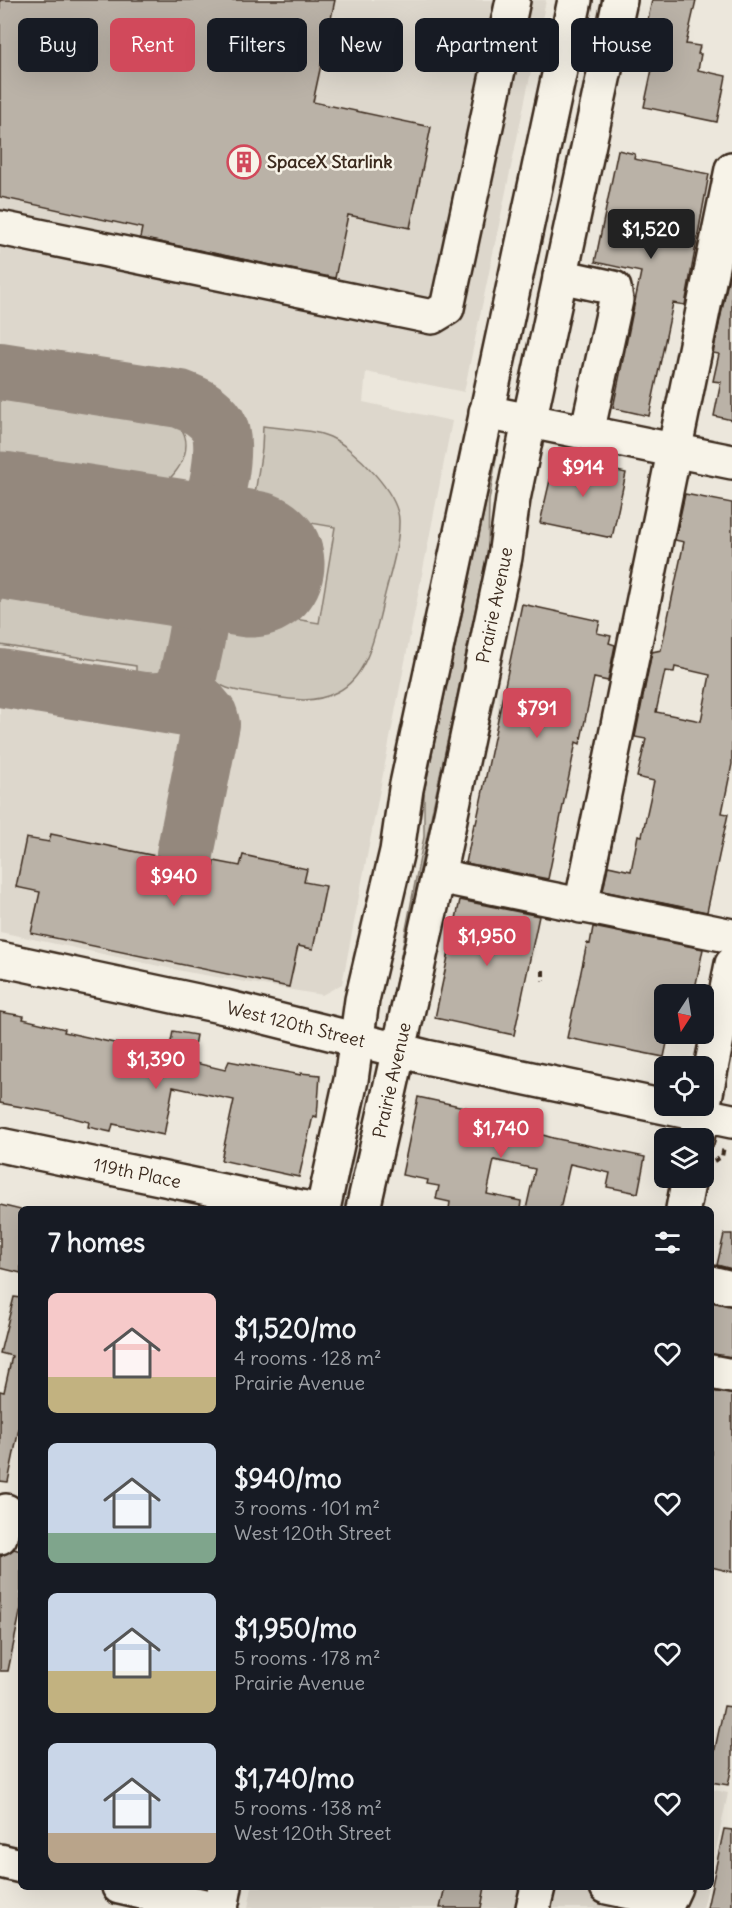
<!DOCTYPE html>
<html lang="en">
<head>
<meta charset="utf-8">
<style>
	:root { --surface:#171b24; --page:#242831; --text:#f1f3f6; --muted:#9ea1a6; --accent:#d1495b }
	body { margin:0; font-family:Delius,sans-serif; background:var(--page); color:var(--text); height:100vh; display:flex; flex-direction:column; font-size:22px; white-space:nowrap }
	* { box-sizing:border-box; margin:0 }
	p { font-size:20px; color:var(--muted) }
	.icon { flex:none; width:33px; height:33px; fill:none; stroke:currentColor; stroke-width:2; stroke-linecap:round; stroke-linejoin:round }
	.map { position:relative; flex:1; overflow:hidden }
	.panel { position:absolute; left:18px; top:1206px; width:696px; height:684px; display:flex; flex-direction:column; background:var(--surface); border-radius:9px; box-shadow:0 6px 24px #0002 }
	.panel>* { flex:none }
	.hud { position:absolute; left:18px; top:18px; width:696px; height:54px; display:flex; gap:12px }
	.needle { width:39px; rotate:192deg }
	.tools { position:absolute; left:654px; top:984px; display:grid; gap:12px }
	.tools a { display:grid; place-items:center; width:60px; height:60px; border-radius:9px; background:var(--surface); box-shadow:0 6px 24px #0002; font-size:30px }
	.price { position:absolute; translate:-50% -51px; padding:0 14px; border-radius:6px; background:var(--accent); color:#fff; font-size:20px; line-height:39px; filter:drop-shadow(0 2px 3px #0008) }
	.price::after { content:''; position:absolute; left:50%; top:36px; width:18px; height:14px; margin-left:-9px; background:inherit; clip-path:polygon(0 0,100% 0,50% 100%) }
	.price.selected { background:#222; color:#fff }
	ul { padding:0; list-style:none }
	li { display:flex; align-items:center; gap:18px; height:150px; padding:0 30px }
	li span { display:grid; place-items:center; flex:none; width:168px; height:120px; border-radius:9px; color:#555 }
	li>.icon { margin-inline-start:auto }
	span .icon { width:72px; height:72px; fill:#fffc; stroke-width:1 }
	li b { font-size:26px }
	h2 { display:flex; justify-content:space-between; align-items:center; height:72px; padding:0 30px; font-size:26px }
	.tag { padding:0 21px; border-radius:9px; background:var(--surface); box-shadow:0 6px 24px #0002; font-size:21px; line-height:54px }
	.tag.selected { background:var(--accent); color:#fff }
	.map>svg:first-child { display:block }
</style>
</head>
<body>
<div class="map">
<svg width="732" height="1908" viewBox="0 0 732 1908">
	<rect width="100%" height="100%" fill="#ece7dc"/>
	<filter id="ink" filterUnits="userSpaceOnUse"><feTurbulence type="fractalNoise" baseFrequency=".0167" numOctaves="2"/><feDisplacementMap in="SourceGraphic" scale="12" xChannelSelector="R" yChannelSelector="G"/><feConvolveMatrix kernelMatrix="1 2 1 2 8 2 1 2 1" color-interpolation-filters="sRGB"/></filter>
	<g filter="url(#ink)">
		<path fill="#ddd7cc" d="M0,0H546L464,392L366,372L363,402L452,421L342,984L322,995L187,972L0,932Z
			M711,1789L728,1793L711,1873Z
			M252,1887H708L703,1908H248Z"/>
		<path fill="#cec8bc" stroke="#84796d" stroke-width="1.5" d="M0,393L171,419C200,438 182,474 157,488C146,493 136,494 124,493L126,479L0,461Z
			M263,426C283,429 311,429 330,437C354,448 400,494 399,522C399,551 387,582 381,611C374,639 366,678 337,692C312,705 288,699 262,695C242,691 221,692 209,674L215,627L220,617L229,612L245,611L319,623L335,527L252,513L262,449Z
			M499,441L489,501L488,550L393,996L424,837V792Z
			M0,587L156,611L159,598L168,599C188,615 181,659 163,673L156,676L136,675V666L0,645Z"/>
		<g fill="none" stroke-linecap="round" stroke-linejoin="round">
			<path stroke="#94887d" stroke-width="58" d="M0,371L180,399C196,405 208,410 218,425C227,439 220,487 212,501C204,515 194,527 180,534C165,542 147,543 130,545C144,549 162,552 175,560C217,584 194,643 187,681C177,700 166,702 146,701
				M0,678L192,709L203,713L211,724
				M185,854L211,724L209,716L189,692"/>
			<path stroke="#94887d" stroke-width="147" d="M0,525L251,564"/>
		</g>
		<path fill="#bab2a7" stroke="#3b2a1e" stroke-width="1.5" fill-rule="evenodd" d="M0,0H335L313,102L431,127L410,228L348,215L335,278L140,238L142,228L0,197Z
			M652,0H696L686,44L700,46L698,54H701L698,70L726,76L717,122L644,107L654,60L640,57Z
			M618,150L635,154L634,159L709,174L685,305L673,303L649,416L613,408L641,272L595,262Z
			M732,262V420L714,416L721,382L713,381L719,354L713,353Z
			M559,460L564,459L626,473L612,538L540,523L553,467Z
			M685,494L732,503V764L722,813L728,814L707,912L603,891L608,866L631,871L638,835L642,836L654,781L637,777L646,739L635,737L652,652L661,650L684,542L675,540ZM675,667L710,675L701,721L656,712L665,671L674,672Z
			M522,604L600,621L597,633L611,636L609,643L615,645L608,681L594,678L580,744L576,742L548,879L466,863L474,824H476Z
			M51,834L213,868L214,861L240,866L243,855L307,869L304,882L326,886L313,949L298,946L289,987L31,933L40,892L16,887L26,838L49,842Z
			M460,900L539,916L514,1035L435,1018Z
			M593,927L703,949L694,994H664V1034H669L664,1057L567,1038L587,943L590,944Z
			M0,1012L24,1016L23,1019L65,1029L64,1032L128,1046L129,1043L146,1047L147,1042L170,1047L173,1031L196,1035L191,1062L225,1070L229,1061L301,1075V1073L320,1075L317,1117L313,1116L299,1177L221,1160L234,1100L173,1087L164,1135L113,1124L111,1132L88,1127L89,1122L50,1112L0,1103Z
			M418,1097L478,1110L481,1111L480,1117L526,1127V1130L553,1138L645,1157L638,1193L607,1187L610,1173L570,1164L560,1209H526L535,1169L494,1160L487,1194L521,1201L520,1209H449L450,1202L436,1199L439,1186L427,1184L428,1180L402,1175Z
			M0,1205L21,1210V1273L0,1268Z
			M724,1234H732V1269L717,1265Z
			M14,1297L21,1298V1419L8,1482L0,1481V1391L4,1392L12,1356L0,1353Z
			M711,1302L732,1306V1357L711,1354Z
			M711,1391L732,1394V1572L711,1567Z
			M14,1549L21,1551V1608L8,1671H0V1557Z
			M724,1706L732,1707V1766L728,1785L711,1782V1768Z
			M724,1829L732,1830V1908H707Z
			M445,1887H485L481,1908H440Z"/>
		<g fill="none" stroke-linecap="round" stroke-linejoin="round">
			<defs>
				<g id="minor">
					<path d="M0,228L432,317L447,308L513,0"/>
					<path d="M560,276L614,288L616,300L587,433"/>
					<path d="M486,412L732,462"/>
					<path d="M438,876L732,936"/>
					<path d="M581,906L732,169"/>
					<path d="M697,1138L732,964"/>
					<path id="s1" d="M0,1145L310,1209"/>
					<path d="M683,1209L689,1178"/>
					<path d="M711,1283L732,1288"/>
					<path d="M711,1372L732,1376"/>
					<path d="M0,1537L6,1511"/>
					<path d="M0,1861L21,1866"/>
					<path d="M119,1887L214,1908"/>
					<path d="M607,1887L669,1900L675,1887"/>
					<path d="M533,1908L538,1887"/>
				</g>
				<g id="major">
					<path id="s2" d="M0,959L225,1007L426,1057L732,1121"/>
					<path d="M323,1209L351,1080L362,1000L397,851L406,789L575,0"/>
					<path id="s3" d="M363,1209L438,876L505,557L513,499L529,422L620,0"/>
					<path d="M173,1908L178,1887"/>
					<path d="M221,1908L225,1887"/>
				</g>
			</defs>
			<use href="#minor" stroke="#3b2a1e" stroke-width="38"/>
			<use href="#major" stroke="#3b2a1e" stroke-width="38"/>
			<path stroke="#3b2a1e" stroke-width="4" stroke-dasharray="6 4.5" stroke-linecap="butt" d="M543,970V981
				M714,1161L722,1157L724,1146"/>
			<use href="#minor" stroke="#f7f3e8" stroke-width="33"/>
			<use href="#major" stroke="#f7f3e8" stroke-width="33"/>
		</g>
	</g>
	<defs>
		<symbol id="building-ring" viewBox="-11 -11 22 22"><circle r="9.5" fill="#f7f3e8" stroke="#d1495b" stroke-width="1.5"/><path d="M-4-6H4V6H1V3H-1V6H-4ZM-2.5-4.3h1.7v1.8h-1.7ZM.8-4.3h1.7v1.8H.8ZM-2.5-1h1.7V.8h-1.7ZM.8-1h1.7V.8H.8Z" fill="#d1495b"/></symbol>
	</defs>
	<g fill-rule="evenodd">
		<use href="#building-ring" x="225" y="143" width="38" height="38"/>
	</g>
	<g text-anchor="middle" stroke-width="5" stroke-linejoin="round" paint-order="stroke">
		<g font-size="18" font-weight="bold" fill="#3b2a1e" stroke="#f7f3e8" text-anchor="start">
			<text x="267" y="168">SpaceX Starlink</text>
		</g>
		<g font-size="18" fill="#3b2a1e" stroke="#f7f3e8">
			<text dy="6" stroke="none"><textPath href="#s3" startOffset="618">Prairie Avenue</textPath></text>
			<text dy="6" stroke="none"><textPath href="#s2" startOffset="303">West 120th Street</textPath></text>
			<text dy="6" stroke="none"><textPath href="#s3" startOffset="132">Prairie Avenue</textPath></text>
			<text dy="6" stroke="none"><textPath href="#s1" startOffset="140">119th Place</textPath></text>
		</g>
	</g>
</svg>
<div class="tools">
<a><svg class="needle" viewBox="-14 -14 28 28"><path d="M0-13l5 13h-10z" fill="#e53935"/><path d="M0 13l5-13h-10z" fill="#9ea1a6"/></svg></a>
<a><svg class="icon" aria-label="locate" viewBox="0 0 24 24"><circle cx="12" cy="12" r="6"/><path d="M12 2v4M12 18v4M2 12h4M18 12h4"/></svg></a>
<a><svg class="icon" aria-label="layers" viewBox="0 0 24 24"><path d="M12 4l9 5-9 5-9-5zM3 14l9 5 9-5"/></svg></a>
</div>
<b class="price selected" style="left:651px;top:260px">$1,520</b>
<b class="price" style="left:583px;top:498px">$914</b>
<b class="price" style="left:537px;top:739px">$791</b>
<b class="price" style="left:174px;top:907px">$940</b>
<b class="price" style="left:487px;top:967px">$1,950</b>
<b class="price" style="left:156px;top:1090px">$1,390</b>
<b class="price" style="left:501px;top:1159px">$1,740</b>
<div class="hud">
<a class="tag">Buy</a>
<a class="tag selected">Rent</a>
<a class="tag">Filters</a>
<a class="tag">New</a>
<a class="tag">Apartment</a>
<a class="tag">House</a>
</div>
<section class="panel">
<h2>7 homes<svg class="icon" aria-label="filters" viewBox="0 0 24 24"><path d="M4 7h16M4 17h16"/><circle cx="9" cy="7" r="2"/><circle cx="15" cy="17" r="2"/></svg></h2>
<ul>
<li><span style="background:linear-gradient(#f6c9c9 70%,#c2b280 0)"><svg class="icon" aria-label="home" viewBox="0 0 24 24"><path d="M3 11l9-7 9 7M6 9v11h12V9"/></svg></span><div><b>$1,520/mo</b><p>4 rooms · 128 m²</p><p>Prairie Avenue</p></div><svg class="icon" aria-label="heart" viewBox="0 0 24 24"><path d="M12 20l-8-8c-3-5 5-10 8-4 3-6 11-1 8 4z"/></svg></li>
<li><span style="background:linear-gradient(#c9d6e8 75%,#7fa58c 0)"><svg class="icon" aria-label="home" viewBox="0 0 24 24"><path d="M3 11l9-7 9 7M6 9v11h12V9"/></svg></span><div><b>$940/mo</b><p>3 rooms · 101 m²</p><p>West 120th Street</p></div><svg class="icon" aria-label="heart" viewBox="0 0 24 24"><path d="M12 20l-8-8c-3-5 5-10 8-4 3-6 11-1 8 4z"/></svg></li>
<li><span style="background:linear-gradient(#c9d6e8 65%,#c2b280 0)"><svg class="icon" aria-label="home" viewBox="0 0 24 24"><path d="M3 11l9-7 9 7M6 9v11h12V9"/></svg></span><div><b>$1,950/mo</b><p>5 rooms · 178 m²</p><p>Prairie Avenue</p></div><svg class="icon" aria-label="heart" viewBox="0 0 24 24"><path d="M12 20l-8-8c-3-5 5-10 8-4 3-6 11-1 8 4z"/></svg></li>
<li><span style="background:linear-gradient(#c9d6e8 75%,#b9a48a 0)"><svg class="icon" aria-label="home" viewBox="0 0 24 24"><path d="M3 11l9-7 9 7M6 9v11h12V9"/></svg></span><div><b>$1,740/mo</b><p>5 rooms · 138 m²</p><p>West 120th Street</p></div><svg class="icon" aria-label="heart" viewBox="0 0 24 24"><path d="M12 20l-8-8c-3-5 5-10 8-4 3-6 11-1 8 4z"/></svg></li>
</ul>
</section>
</div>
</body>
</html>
